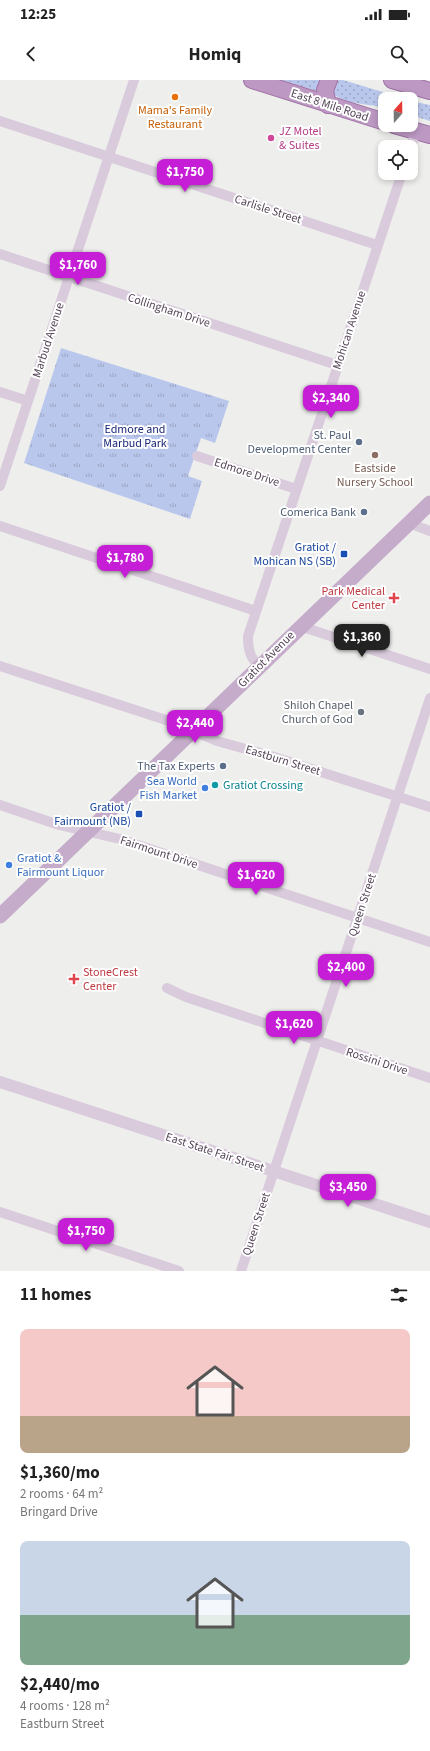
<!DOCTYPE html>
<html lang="en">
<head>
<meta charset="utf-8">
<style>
	:root { --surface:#fff; --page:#f6f6f6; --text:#222; --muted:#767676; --accent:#c61ed6 }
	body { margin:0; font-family:"Source Sans 3",sans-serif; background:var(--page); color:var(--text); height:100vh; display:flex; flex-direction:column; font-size:15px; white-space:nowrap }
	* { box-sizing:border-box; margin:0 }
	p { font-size:13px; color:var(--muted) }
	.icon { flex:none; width:22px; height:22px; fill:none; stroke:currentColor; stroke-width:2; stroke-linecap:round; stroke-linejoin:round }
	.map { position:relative; height:1191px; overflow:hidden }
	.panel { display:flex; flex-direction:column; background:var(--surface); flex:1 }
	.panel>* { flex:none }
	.needle { width:26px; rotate:20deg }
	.controls { position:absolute; left:378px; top:12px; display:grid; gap:8px }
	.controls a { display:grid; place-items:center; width:40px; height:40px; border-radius:8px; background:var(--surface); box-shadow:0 2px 6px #0003; font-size:20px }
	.price { position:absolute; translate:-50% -34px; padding:0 9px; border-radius:8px; background:var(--accent); color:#fff; font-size:13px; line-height:26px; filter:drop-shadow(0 1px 2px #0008) }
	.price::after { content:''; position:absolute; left:50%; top:24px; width:12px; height:9px; margin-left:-6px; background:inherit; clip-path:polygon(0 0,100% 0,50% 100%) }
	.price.selected { background:#222; color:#fff }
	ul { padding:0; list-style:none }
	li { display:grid; align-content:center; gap:8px; height:212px; padding:0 20px }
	li span { display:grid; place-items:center; height:124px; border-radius:8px; color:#555 }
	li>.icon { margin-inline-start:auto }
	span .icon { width:72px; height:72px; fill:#fffc; stroke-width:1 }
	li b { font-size:17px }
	h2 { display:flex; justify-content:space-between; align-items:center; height:48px; padding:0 20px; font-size:17px }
	.status { display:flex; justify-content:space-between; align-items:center; height:28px; padding:0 20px; background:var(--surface); direction:ltr }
	.status svg { height:11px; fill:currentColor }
	header { display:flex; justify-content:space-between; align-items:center; height:52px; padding:0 20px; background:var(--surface); font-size:18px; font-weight:700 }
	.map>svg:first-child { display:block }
</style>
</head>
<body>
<div class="status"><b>12:25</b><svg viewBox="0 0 49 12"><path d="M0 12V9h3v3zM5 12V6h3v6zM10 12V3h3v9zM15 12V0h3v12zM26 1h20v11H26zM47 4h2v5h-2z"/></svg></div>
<header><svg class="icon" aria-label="back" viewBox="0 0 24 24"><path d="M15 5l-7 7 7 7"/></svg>Homiq<svg class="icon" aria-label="search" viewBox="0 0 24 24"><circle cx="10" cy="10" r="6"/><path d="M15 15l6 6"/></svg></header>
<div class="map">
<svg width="430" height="1191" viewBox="0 0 430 1191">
	<defs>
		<pattern id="grass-dots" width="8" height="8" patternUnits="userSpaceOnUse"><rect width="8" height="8" fill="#bac7ec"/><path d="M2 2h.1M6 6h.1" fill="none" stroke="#9aa3c2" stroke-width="1.8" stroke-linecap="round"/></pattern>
		<pattern id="park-tufts" width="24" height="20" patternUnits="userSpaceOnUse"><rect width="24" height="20" fill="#bac7ec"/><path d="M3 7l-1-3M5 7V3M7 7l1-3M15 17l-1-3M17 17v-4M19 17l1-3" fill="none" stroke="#9aa3c2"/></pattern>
	</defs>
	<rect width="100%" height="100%" fill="#eeefec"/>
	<path fill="url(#grass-dots)" d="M282,0H320L317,11Z
		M339,0H343L406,19H385V28C371,24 342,24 333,13V5Z
		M411,21L430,25V41L411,35Z"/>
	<path fill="url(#park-tufts)" d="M61,268L229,321L215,363L201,358L188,396L202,401L190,439L24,383Z"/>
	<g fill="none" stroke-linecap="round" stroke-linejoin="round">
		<defs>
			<path id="trunk" d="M252,0L385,42
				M392,0L430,11
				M328,25L325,10L329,0
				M394,45L430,55"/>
		</defs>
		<use href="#trunk" stroke="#9f70a6" stroke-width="18"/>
		<path stroke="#d9cadc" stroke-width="10" d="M0,41L377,165
			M411,67L416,51
			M0,174L337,285
			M0,312L28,321
			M197,376L296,409
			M0,406L134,0
			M409,443L430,451
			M0,446L256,531
			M300,546L430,589
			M0,586L166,640L217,661L271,676L430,727
			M259,587C250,577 248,570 248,556L402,93
			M0,725L59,745L120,759L430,862
			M167,908L186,917L430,998
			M0,1132L179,1191
			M241,1191L430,618"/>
		<path stroke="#d9cadc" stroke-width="12" d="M0,1002L430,1142"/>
		<path stroke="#c6accb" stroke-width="15" d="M0,836L430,423"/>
		<use href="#trunk" stroke="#bc98c2" stroke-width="16"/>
	</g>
	<circle fill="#e8710a" stroke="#fff" stroke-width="1.5" cx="175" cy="17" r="4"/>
	<circle fill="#d1479c" stroke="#fff" stroke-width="1.5" cx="271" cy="58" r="4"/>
	<g fill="#5c6f8a" stroke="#fff" stroke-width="1.5">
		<circle cx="359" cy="362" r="4"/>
		<circle cx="364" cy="432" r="4"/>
		<circle cx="223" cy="686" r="4"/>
	</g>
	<circle fill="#8d6e63" stroke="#fff" stroke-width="1.5" cx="375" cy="375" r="4"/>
	<g fill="#1a4fb4" stroke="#fff" stroke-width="1.5">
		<rect x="340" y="470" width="8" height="8" rx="2"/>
		<rect x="135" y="730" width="8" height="8" rx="2"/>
	</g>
	<g fill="#e0444e" stroke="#fff" stroke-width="1.5">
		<path d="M392 512h4v4h4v4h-4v4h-4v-4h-4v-4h4z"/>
		<path d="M72 893h4v4h4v4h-4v4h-4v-4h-4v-4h4z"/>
	</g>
	<circle fill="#6b7280" stroke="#fff" stroke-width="1.5" cx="361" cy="632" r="4"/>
	<circle fill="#0f9aa8" stroke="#fff" stroke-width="1.5" cx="215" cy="705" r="4"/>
	<g fill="#3f7fe0" stroke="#fff" stroke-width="1.5">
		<circle cx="205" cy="708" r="4"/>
		<circle cx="9" cy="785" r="4"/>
	</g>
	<g text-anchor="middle" stroke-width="4" stroke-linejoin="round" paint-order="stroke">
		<g font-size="12" fill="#554558" stroke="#fff">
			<text transform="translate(330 25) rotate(18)" y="4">East 8 Mile Road</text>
			<text transform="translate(268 129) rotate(18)" y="4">Carlisle Street</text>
			<text transform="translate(169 230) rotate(18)" y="4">Collingham Drive</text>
			<text transform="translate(349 250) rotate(-72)" y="4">Mohican Avenue</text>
			<text transform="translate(48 260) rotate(-72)" y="4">Marbud Avenue</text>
			<text transform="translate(247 392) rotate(18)" y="4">Edmore Drive</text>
			<text transform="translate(266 579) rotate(-45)" y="4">Gratiot Avenue</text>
			<text transform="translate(283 680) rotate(17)" y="4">Eastburn Street</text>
			<text transform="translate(159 772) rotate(18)" y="4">Fairmount Drive</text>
			<text transform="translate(362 825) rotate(-72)" y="4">Queen Street</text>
			<text transform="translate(377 981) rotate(18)" y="4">Rossini Drive</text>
			<text transform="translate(215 1072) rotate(18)" y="4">East State Fair Street</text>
			<text transform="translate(256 1144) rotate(-72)" y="4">Queen Street</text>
		</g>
		<g font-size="12" fill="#c56008" stroke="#fff">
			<text x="175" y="34">Mama's Family<tspan x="175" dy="14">Restaurant</tspan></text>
		</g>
		<g font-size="12" fill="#b23c85" stroke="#fff" text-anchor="start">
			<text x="279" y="55">JZ Motel<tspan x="279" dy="14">&amp; Suites</tspan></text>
		</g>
		<g font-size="12" fill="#192776" stroke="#fff">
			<text x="135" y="353">Edmore and<tspan x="135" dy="14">Marbud Park</tspan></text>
		</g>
		<g font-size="12" fill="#4e5e75" stroke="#fff" text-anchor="end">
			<text x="351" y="359">St. Paul<tspan x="351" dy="14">Development Center</tspan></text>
			<text x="356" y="436">Comerica Bank</text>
			<text x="215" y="690">The Tax Experts</text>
		</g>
		<g font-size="12" fill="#785e54" stroke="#fff">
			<text x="375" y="392">Eastside<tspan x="375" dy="14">Nursery School</tspan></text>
		</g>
		<g font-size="12" fill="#164399" stroke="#fff" text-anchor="end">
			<text x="336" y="471">Gratiot /<tspan x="336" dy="14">Mohican NS (SB)</tspan></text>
			<text x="131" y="731">Gratiot /<tspan x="131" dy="14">Fairmount (NB)</tspan></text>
		</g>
		<g font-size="12" fill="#be3a42" stroke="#fff" text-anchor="end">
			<text x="385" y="515">Park Medical<tspan x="385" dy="14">Center</tspan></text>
			<text x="83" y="896" text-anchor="start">StoneCrest<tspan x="83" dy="14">Center</tspan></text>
		</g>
		<g font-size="12" fill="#5b616d" stroke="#fff" text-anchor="end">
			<text x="353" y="629">Shiloh Chapel<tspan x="353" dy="14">Church of God</tspan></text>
		</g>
		<g font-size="12" fill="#366cbe" stroke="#fff" text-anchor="end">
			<text x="197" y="705">Sea World<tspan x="197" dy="14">Fish Market</tspan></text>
			<text x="17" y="782" text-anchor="start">Gratiot &amp;<tspan x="17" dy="14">Fairmount Liquor</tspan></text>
		</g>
		<g font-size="12" fill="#0d838f" stroke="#fff" text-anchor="start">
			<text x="223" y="709">Gratiot Crossing</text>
		</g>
	</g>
</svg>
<div class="controls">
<a><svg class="needle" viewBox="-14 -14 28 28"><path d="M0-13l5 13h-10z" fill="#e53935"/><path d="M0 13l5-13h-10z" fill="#767676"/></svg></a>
<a><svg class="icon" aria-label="locate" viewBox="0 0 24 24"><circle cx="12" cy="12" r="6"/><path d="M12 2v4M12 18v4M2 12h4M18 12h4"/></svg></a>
</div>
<b class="price" style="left:185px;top:113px">$1,750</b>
<b class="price" style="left:78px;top:206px">$1,760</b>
<b class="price" style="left:331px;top:339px">$2,340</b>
<b class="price" style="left:125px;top:499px">$1,780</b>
<b class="price selected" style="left:362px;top:578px">$1,360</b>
<b class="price" style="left:195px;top:664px">$2,440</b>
<b class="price" style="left:256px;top:816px">$1,620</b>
<b class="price" style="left:346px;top:908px">$2,400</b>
<b class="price" style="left:294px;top:965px">$1,620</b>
<b class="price" style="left:348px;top:1128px">$3,450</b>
<b class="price" style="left:86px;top:1172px">$1,750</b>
</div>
<section class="panel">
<h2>11 homes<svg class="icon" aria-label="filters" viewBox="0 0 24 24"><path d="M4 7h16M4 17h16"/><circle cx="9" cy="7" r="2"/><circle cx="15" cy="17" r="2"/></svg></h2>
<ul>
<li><span style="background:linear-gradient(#f6c9c9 70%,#b9a48a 0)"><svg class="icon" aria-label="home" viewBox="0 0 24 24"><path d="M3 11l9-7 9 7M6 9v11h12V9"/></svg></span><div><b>$1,360/mo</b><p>2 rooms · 64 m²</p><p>Bringard Drive</p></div></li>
<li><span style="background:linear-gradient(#c9d6e8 60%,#7fa58c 0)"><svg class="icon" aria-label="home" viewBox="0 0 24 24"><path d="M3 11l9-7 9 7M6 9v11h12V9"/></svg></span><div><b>$2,440/mo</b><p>4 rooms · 128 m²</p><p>Eastburn Street</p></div></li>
</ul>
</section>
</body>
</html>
